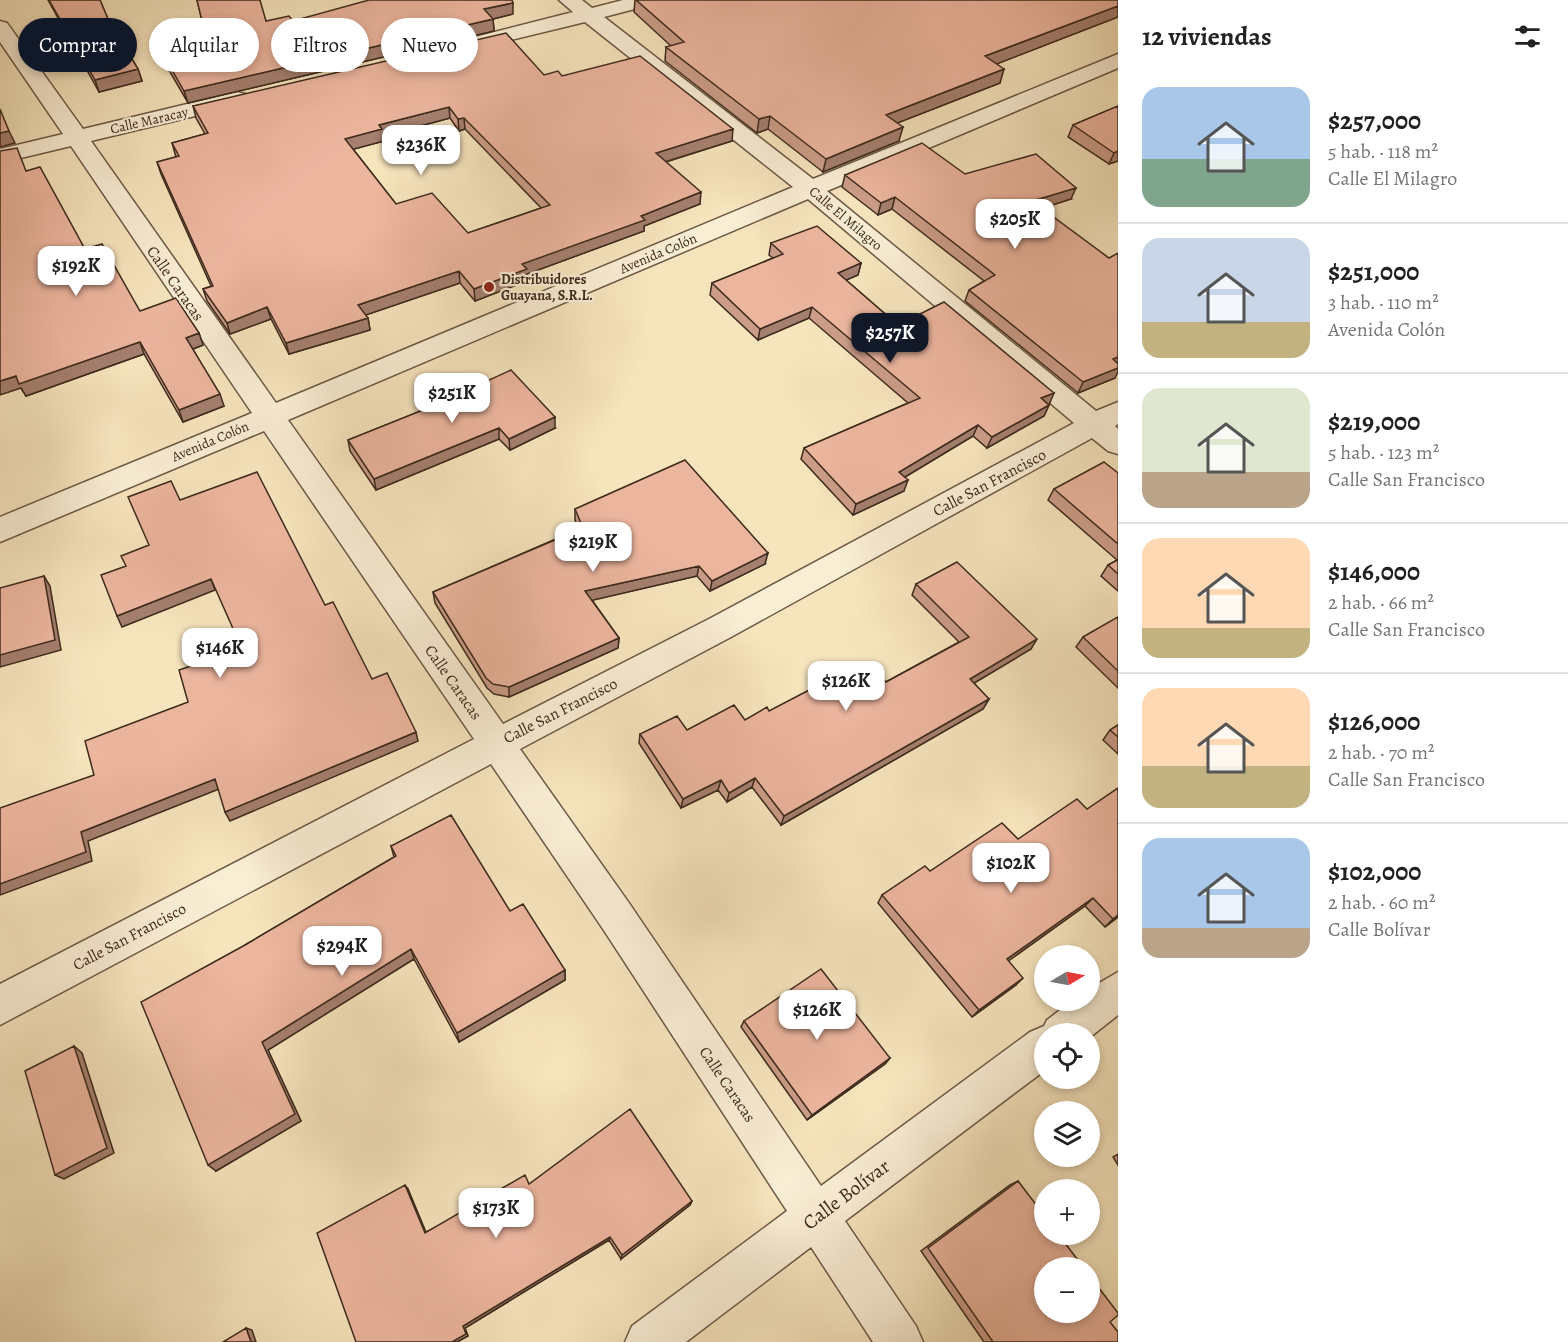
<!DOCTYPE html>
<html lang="es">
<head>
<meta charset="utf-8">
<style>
	:root { --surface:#fff; --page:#f2f2f2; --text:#222; --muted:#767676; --line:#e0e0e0; --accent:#111827 }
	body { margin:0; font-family:Alegreya,serif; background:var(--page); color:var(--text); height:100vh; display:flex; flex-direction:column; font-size:22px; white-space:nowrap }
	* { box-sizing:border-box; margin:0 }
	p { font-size:20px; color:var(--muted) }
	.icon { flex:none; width:33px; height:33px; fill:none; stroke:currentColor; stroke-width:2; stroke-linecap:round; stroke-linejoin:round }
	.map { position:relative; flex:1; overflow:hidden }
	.panel { display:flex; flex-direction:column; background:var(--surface); width:450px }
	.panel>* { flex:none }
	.hud { position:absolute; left:18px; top:18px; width:570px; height:54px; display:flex; gap:12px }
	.needle { width:39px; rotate:80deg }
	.buttons { position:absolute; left:1034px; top:945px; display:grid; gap:12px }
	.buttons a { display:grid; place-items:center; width:66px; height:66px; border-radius:50%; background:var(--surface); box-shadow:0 3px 9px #0003; font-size:30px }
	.price { position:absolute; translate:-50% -51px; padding:0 14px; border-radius:12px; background:#fff; color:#222; font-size:20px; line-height:39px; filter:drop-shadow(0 2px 3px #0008) }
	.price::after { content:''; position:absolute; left:50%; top:36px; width:18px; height:14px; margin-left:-9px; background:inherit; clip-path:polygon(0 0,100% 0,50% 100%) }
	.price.selected { background:var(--accent); color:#fff }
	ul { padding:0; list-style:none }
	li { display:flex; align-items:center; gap:18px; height:150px; padding:0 24px }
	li+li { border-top:2px solid var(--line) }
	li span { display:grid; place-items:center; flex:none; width:168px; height:120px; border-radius:18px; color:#555 }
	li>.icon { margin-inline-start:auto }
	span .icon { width:72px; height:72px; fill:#fffc; stroke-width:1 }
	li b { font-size:26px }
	h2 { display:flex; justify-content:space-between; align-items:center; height:72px; padding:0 24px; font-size:26px }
	.chip { padding:0 21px; border-radius:27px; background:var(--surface); box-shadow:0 3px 9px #0003; font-size:21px; line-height:54px }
	.chip.selected { background:var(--accent); color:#fff }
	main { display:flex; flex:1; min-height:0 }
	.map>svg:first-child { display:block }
</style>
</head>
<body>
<main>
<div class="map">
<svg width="1118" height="1342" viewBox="0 0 1118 1342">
	<rect width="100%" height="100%" fill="#f6e4bd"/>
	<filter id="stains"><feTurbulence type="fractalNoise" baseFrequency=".00333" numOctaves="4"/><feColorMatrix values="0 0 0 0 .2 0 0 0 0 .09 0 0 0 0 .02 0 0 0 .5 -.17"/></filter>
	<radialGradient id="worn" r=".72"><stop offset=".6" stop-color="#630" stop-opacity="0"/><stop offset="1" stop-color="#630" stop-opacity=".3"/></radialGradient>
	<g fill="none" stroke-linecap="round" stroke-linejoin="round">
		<defs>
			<path id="minor" d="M559,0H582L592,8L623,0H657L654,4L604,17L813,179L1118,54V68L827,191L1096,411L1118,402V424L1115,426L1118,429V454L1108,451L1092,438L731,637L520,749L629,903L821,1186L1030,1032L1044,1026L1047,1020L1073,1000H1089V989L1118,972V1015L1089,1038V1034H1044V1071L845,1221L916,1326L923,1342H873L811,1247L686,1342H625L632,1326L787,1211L603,929L491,764L0,1025V984L474,739L264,431L0,542V517L252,413L71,146L0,163V149L63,134L0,42V21L7,23L83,129L237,92L245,94L248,99L245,104L91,141L276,403L793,187L585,22L466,51L459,49L456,45L459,41L573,12ZM808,199L1074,423L709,619L503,724L288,420Z"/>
		</defs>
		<use href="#minor" stroke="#6b5845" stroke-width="3"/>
		<use href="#minor" fill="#f9edd4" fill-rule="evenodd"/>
	</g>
	<path fill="#cb9c88" stroke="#3d2a1d" stroke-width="1.5" fill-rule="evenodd" d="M48,0H100L108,19L138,69L142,81L99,92Z
		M197,0L266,21L513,14L493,19L494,31L188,103L163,60L160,49L209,37L204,28Z
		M635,0H1118V17L996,64L1000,83L897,123L899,141L823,172L768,129L757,133L665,61L666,47L671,46L634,12Z
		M544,75L562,76L732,141L666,162L700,204L644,226V231L527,274V281L475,301L460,283L365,315L368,318L370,330L289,354L271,319L230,334L207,301L203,289L211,286L161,174L157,162L176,157L172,143L205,134L196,118L193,106ZM450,118L459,131L465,129L541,208L468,233L396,204L353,149L384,141L383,136Z
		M1118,106V161L1109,164L1068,137L1073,125Z
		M26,171L85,249L140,311L199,333L203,345L193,349L224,406L183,422L144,354L26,396L21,388Z
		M965,174L1071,199L1042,208L1115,378L1078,393L965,301L969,290L984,281L892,209L878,215L842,187L845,175Z
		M771,243L861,263L858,275L846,280L898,325L1049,405L1044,416L987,448L973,436L905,477L904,491L853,515L801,459L804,448L908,403L809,318L758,340L710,295L712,283L773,258L769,255Z
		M428,408L555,428L510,450L499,439L376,490L350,451L348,440Z
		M1118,473V591L1101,576L1108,565L1117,560L1048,500L1054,489Z
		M575,509L765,564L710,591L697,576L592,600L619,638L618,648L509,697L494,694L487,688L435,603L433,592L579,529L575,520Z
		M916,584L1031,649L974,683L989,699L983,709L781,825L752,787L727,802L718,790L681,808L639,743L640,734L687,730L745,720L769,711L820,697L886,682L959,642L912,595Z
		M1118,617V688L1076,647L1083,637Z
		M1118,725V754L1103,740L1110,730Z
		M1018,839L1118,917L1105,927L1085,906L1008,961L1016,985L972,1017L878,903L882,895L930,871Z
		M391,846L510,911L565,970V980L459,1042L414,959L268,1050L301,1121L216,1171L245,945L394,857Z
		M744,1021L890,1058L885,1064L807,1120L741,1027Z
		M1118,1154V1165L1113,1157Z
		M1018,1181L1110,1322L1118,1342H984L921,1251L1010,1185Z
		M529,1184L692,1201L690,1205L621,1259L609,1240L465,1328L468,1336L457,1342H356L408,1189L426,1232Z"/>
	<path fill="#a57f6f" stroke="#3d2a1d" stroke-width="1.5" d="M513,3V14L485,21L484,9Z
		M1118,6V17L981,70L985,56Z
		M493,19L494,31L188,103L184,91Z
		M138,69L142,81L99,92L95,80Z
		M1004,69L1000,83L882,129L886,115Z
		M449,107L450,118L383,136L384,141L347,151L345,139L379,125Z
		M770,116L768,129L757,133L759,119Z
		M464,118L465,129L459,131L458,119Z
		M903,127L899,141L823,172L826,159Z
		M733,129L732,141L655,165L656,153Z
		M9,131L15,143L0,147V133Z
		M1118,151V161L1109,164L1114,153Z
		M1076,188L1071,199L1028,213L1032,201Z
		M701,192L700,204L644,226V231L527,274V281L475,301L474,289L522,264Z
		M895,197L892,209L878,215L881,203Z
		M861,263L858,275L835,285L838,273Z
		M459,271L460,283L360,317L358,305Z
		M267,307L271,319L230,334L227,323Z
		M812,307L809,318L758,340L760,329Z
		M368,318L370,330L289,354L286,343Z
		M199,333L203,345L190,350L186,338Z
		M140,342L144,354L26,396L21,388L0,395V381Z
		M1118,357V367L1113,359Z
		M1118,368V372L1115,378L1078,393L1083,382Z
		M1054,393L1049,405L1041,398Z
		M220,394L224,406L183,422L179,410Z
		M1049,405L1044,416L987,448L992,437Z
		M555,417V428L510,450L509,439Z
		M978,425L973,436L895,483L899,472Z
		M499,428V439L376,490L374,479Z
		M908,480L904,491L853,515L856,504Z
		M768,553L765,564L710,591L712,581Z
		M699,566L697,576L585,602V591Z
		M44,576L50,586L61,650L0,667V655Z
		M211,579L215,590L122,627L117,616Z
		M619,638L618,648L509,697V687Z
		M1037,639L1031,649L964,689L970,679Z
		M989,699L983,709L781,825L784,816Z
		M416,732L418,741L230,821L225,812Z
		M755,778L752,787L727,802L729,793Z
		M215,779L219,789L88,841L92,861L0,895V884L81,832Z
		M721,780L718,790L681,808L683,799Z
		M1093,898L1085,906L1000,967L1007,959Z
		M1118,915V917L1105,927L1113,919Z
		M411,949L414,959L268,1050L301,1121L216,1171L208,1165L262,1042Z
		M565,970V980L459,1042L457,1033Z
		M1023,978L1016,985L972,1017L979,1010Z
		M74,1046L82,1053L114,1153L64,1179L55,1175Z
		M890,1058L885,1064L807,1120L812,1115Z
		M405,1185L408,1189L427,1237L425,1233Z
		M692,1201L690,1205L621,1259L622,1255Z
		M610,1237L609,1240L465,1328L468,1336L457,1342H452L463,1326Z
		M246,1328L252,1330L256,1342H251Z"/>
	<path fill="#ecb59e" stroke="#3d2a1d" stroke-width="1.5" fill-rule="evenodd" d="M49,0H100L108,19L138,69L95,80Z
		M197,0H260L266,21L289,16L293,21L369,0H512L513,3L484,9L493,19L184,91L160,49L213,36L201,17Z
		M636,0H1118V6L985,56L1004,69L886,115L903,127L826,159L770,116L759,119L666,47L684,42Z
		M506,33L544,75L558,71L562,76L640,56L733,129L656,153L701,192L641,216L645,220L522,264L527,269L474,289L459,271L358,305L368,318L286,343L267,307L227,323L203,289L213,286L157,162L179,156L172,143L208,133L193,106ZM449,107L458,119L464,118L550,205L468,233L432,193L396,204L345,139L382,129L379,125Z
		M1118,106V151L1114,153L1073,125Z
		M0,109L9,131L0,133Z
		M922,143L965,174L1036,154L1076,188L1032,201L1109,258L1118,253V357L1113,359L1118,364V368L1083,382L969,290L995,275L895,197L881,203L845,175Z
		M17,148L26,171L40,167L85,249L102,244L140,311L176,298L199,333L186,338L220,394L179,410L140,342L19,384L16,376L0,381V151Z
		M817,226L861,263L838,273L898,325L944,302L1054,393L1041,398L1049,405L992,437L978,425L899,472L908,480L856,504L804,448L920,398L812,307L760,329L712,283L783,254L771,243Z
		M511,370L555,417L509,439L499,428L374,479L348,440L428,408Z
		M685,460L768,553L712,581L699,566L585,591L619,638L509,687L493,684L486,678L433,592L583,528L575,509Z
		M1104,462L1118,473V544L1054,489Z
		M257,472L325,605L333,602L372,679L387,673L416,732L225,812L215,779L81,832L86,852L0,884V808L94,775L85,741L188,702L179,670L242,649L211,579L117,616L101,575L126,566L121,556L149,545L128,497L171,481L180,500Z
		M1118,560V574L1108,565Z
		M957,562L1037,639L970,679L989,699L784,816L755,778L729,793L721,780L683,799L640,734L677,716L687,730L734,705L745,720L767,707L769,711L813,688L820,697L872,668L886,682L969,637L916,584Z
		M44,576L55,640L0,655V588Z
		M1118,617V671L1083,637Z
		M1118,725V737L1110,730Z
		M1118,788V915L1113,919L1093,898L1007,959L1023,978L979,1010L882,895L925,866L930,871L1002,823L1018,839L1077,799L1087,809Z
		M451,815L510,911L523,904L565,970L457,1033L411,949L262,1042L295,1114L208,1165L141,1002L245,945L396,856L391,846Z
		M821,969L890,1058L812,1115L744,1021Z
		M74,1046L107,1148L55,1175L25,1071Z
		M630,1109L692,1201L622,1255L610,1237L463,1326L466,1334L452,1342H356L317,1233L405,1185L425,1233L525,1175L529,1184Z
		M1018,1181L1044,1215V1234H1058L1084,1268H1044V1312H1089V1275L1118,1313V1315L1110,1322L1118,1332V1342H993L928,1248Z
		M246,1328L251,1342H223Z"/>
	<circle fill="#8f2418" stroke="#f9edd4" stroke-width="2" cx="489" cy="287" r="6"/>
	<g text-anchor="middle" stroke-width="4.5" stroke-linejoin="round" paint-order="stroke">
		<g font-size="14" fill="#3d2a1d" stroke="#f9edd4">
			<text transform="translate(149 120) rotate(-13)" y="5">Calle Maracay</text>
			<text transform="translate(846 218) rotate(40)" y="5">Calle El Milagro</text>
			<text transform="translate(658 253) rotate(-23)" y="5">Avenida Colón</text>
			<text transform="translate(210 441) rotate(-23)" y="5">Avenida Colón</text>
		</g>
		<g font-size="14" font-weight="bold" fill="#3d2a1d" stroke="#f9edd4" text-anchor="start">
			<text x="501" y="284">Distribuidores<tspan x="501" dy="16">Guayana, S.R.L.</tspan></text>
		</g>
		<g font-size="16" fill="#3d2a1d" stroke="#f9edd4">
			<text transform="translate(176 283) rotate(55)" y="6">Calle Caracas</text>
			<text transform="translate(989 482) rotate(-28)" y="6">Calle San Francisco</text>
			<text transform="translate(454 682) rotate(55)" y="6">Calle Caracas</text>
			<text transform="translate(560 710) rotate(-27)" y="6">Calle San Francisco</text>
			<text transform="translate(129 936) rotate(-28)" y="6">Calle San Francisco</text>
			<text transform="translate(728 1084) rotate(56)" y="6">Calle Caracas</text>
		</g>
		<g font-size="20" fill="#3d2a1d" stroke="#f9edd4">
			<text transform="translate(846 1194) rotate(-37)" y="7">Calle Bolívar</text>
		</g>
	</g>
	<rect width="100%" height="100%" filter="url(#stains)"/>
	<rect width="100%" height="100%" fill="url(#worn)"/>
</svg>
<div class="buttons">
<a><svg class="needle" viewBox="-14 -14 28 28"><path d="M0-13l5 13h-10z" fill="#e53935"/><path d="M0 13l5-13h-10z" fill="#767676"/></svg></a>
<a><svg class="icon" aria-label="locate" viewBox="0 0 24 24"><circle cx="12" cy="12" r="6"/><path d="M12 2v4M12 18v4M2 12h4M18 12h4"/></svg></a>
<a><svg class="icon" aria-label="layers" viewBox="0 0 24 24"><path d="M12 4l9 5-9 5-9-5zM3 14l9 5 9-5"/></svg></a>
<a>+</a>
<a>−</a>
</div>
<b class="price" style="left:421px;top:176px">$236K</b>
<b class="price" style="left:1015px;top:250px">$205K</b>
<b class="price" style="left:76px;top:297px">$192K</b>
<b class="price selected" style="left:890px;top:364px">$257K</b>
<b class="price" style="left:452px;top:424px">$251K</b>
<b class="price" style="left:593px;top:573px">$219K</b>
<b class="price" style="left:220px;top:679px">$146K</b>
<b class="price" style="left:846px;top:712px">$126K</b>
<b class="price" style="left:1011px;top:894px">$102K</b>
<b class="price" style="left:342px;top:977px">$294K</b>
<b class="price" style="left:817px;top:1041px">$126K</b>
<b class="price" style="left:496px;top:1239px">$173K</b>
<div class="hud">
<a class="chip selected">Comprar</a>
<a class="chip">Alquilar</a>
<a class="chip">Filtros</a>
<a class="chip">Nuevo</a>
</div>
</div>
<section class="panel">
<h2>12 viviendas<svg class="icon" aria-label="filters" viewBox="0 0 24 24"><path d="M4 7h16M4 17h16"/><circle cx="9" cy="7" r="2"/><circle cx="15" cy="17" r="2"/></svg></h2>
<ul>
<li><span style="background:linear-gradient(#a9c7e8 60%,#7fa58c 0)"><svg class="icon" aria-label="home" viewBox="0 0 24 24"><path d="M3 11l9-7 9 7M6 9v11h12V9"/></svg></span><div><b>$257,000</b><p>5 hab. · 118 m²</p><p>Calle El Milagro</p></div></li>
<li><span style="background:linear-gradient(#c9d6e8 70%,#c2b280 0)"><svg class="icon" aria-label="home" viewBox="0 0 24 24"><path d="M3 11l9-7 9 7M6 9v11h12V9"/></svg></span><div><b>$251,000</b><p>3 hab. · 110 m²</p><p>Avenida Colón</p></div></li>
<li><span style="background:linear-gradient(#dfe7d0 70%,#b9a48a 0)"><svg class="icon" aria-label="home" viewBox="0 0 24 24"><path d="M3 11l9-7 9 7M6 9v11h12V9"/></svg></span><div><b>$219,000</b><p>5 hab. · 123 m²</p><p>Calle San Francisco</p></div></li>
<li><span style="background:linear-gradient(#ffd9b3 75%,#c2b280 0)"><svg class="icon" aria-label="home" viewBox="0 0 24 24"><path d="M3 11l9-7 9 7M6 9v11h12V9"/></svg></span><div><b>$146,000</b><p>2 hab. · 66 m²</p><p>Calle San Francisco</p></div></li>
<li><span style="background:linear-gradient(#ffd9b3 65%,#c2b280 0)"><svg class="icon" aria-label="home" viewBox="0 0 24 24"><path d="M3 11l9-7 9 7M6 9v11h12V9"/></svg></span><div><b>$126,000</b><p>2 hab. · 70 m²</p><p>Calle San Francisco</p></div></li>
<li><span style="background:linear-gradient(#a9c7e8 75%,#b9a48a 0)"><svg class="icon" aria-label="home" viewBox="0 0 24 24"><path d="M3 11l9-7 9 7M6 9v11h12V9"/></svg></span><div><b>$102,000</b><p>2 hab. · 60 m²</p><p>Calle Bolívar</p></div></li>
</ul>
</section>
</main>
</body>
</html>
